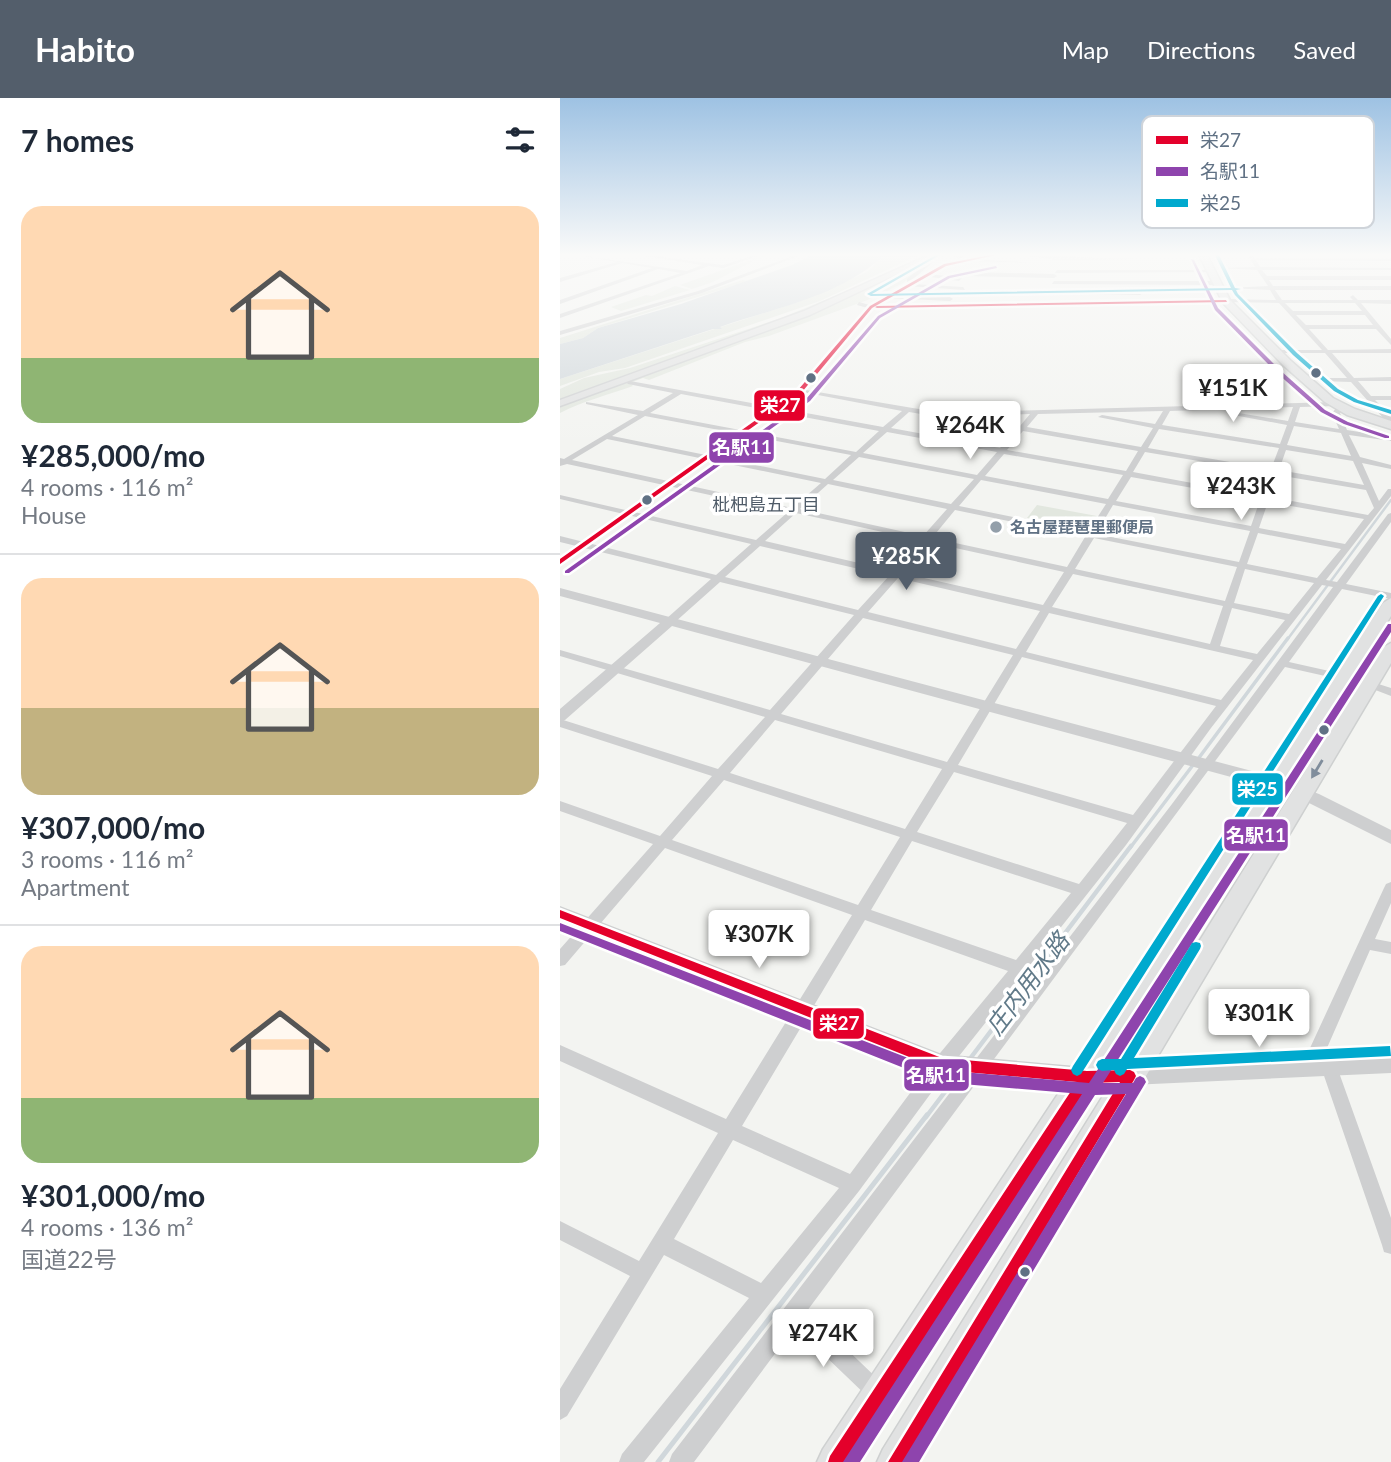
<!DOCTYPE html>
<html lang="en">
<head>
<meta charset="utf-8">
<style>
	:root { --surface:#fff; --page:#f6f6f7; --text:#1f2937; --muted:#747a83; --line:#e0e1e3; --accent:#535e6b }
	body { margin:0; font-family:Lato,"Noto Sans JP",sans-serif; background:var(--page); color:var(--text); height:100vh; display:flex; flex-direction:column; font-size:26px; white-space:nowrap }
	* { box-sizing:border-box; margin:0 }
	p { font-size:23px; color:var(--muted) }
	.icon { flex:none; width:38px; height:38px; fill:none; stroke:currentColor; stroke-width:2; stroke-linecap:round; stroke-linejoin:round }
	.map { position:relative; flex:1; overflow:hidden }
	.details { display:flex; flex-direction:column; background:var(--surface); width:560px }
	.details>* { flex:none }
	.price { position:absolute; translate:-50% -60px; padding:0 16px; border-radius:7px; background:#fff; color:#222; font-size:23px; line-height:46px; filter:drop-shadow(0 2px 4px #0008) }
	.price::after { content:''; position:absolute; left:50%; top:42px; width:21px; height:16px; margin-left:-10px; background:inherit; clip-path:polygon(0 0,100% 0,50% 100%) }
	.price.selected { background:var(--accent); color:#fff }
	ul { padding:0; list-style:none }
	li { display:grid; align-content:center; gap:14px; height:371px; padding:0 21px }
	li+li { border-top:2px solid var(--line) }
	li span { display:grid; place-items:center; height:217px; border-radius:21px; color:#555 }
	li>.icon { margin-inline-start:auto }
	span .icon { width:126px; height:126px; fill:#fffc; stroke-width:1 }
	li b { font-size:30px }
	h2 { display:flex; justify-content:space-between; align-items:center; height:84px; padding:0 21px; font-size:30px }
	header { display:flex; align-items:center; gap:42px; box-sizing:border-box; height:98px; padding:0 35px; background:var(--accent); color:#fff }
	header strong { font-size:33px }
	nav { display:flex; gap:38px; margin-inline-start:auto; font-size:24px }
	main { display:flex; flex:1; min-height:0 }
	.map>svg:first-child { display:block }
</style>
</head>
<body>
<header>
<strong>Habito</strong>
<nav><a>Map</a><a>Directions</a><a>Saved</a></nav>
</header>
<main>
<section class="details">
<h2>7 homes<svg class="icon" aria-label="filters" viewBox="0 0 24 24"><path d="M4 7h16M4 17h16"/><circle cx="9" cy="7" r="2"/><circle cx="15" cy="17" r="2"/></svg></h2>
<ul>
<li><span style="background:linear-gradient(#ffd9b3 70%,#8fb573 0)"><svg class="icon" aria-label="home" viewBox="0 0 24 24"><path d="M3 11l9-7 9 7M6 9v11h12V9"/></svg></span><div><b>¥285,000/mo</b><p>4 rooms · 116 m²</p><p>House</p></div></li>
<li><span style="background:linear-gradient(#ffd9b3 60%,#c2b280 0)"><svg class="icon" aria-label="home" viewBox="0 0 24 24"><path d="M3 11l9-7 9 7M6 9v11h12V9"/></svg></span><div><b>¥307,000/mo</b><p>3 rooms · 116 m²</p><p>Apartment</p></div></li>
<li><span style="background:linear-gradient(#ffd9b3 70%,#8fb573 0)"><svg class="icon" aria-label="home" viewBox="0 0 24 24"><path d="M3 11l9-7 9 7M6 9v11h12V9"/></svg></span><div><b>¥301,000/mo</b><p>4 rooms · 136 m²</p><p>国道22号</p></div></li>
</ul>
</section>
<div class="map">
<svg width="831" height="1364" viewBox="0 0 831 1364">
	<rect width="100%" height="100%" fill="#f3f4f1"/>
	<path fill="#e2e7df" d="M205,157L153,184L132,191L120,187Z
		M324,157H359L260,203L65,270L39,274L0,288V281L238,204L307,174Z
		M364,157H367C342,174 313,185 285,197C192,238 93,263 0,303V291L24,280L70,270L221,220L318,180Z
		M370,162L343,185L313,200L209,238L185,244L89,282L83,280L70,285L73,288C48,297 23,303 0,315V307L228,224L318,187Z
		M183,182L189,183L38,230L23,240L0,246V240Z
		M115,188L130,192L61,213L51,209L86,197L92,198Z
		M477,407L537,418L529,431H526L467,420Z"/>
	<path fill="#d0d7db" d="M252,157H324C282,198 214,210 160,229L162,231H153L0,281V246L23,240L38,230L121,206L232,167Z"/>
	<g fill="none" stroke-linecap="round" stroke-linejoin="round">
		<path stroke="#d0d7db" stroke-width="2.5" d="M727,542L831,402"/>
		<path stroke="#d0d7db" stroke-width="3.5" d="M638,661L728,540
			M570,750L633,667"/>
		<path stroke="#d0d7db" stroke-width="4.5" d="M409,962L571,748
			M366,1019L400,974"/>
		<path stroke="#d0d7db" stroke-width="5" d="M98,1364L367,1017"/>
		<defs>
			<path id="secondary" d="M369,157H377L250,217L0,308V302L244,213Z"/>
			<path id="trunk" d="M639,157H647L670,202L731,263L773,300L795,311L831,323V331L787,317L765,304L723,267L663,205Z
				M831,500V518L298,1364H257L263,1351L823,505Z
				M831,545V565L357,1364H317L323,1351L822,550Z"/>
		</defs>
		<use href="#secondary" stroke="#cfd1d2" stroke-width="3"/>
		<use href="#trunk" stroke="#ced0d0" stroke-width="3"/>
		<path fill="#cecfd0" fill-rule="evenodd" d="M18,157L127,173L142,167L84,158L88,157L163,167L195,157H201L163,170L149,168L0,220V216L121,175L98,171L0,206V202L92,170L62,165L0,184V180L57,164Z
			M235,157H241L142,195L0,237V233L138,193Z
			M380,157H385L373,164L352,182V186L403,189L405,192L347,188V181L369,162Z
			M395,157H400L408,161L478,165L407,163L394,159Z
			M460,157L577,161L497,162Z
			M688,157H692L694,160L831,161V163L696,162L700,169L831,170V172H702L707,178H831V182H709L713,188H831V192H715L722,202H793L790,199L793,197L798,202H831V206L801,205L831,241V247L816,231H749L768,252L831,251V255H772L794,280L831,279V283H798L811,298H831V302H815L831,318V322H825L791,284L760,283V281L762,280H787L765,255H713L715,252H762L719,205L664,204L666,201L716,202L710,192L668,190L708,188L697,172L659,170L695,169ZM725,205H795L802,213H733ZM736,217H805L813,227H746Z
			M497,172H652L655,174L495,175Z
			M409,174L494,176L497,178L494,180L404,178L399,183L364,178L367,176L397,179L400,175Z
			M494,183H655L658,185L655,187L492,186Z
			M491,193H580L583,195L580,197L489,196Z
			M329,197L390,199L393,201L390,203L327,200Z
			M299,204L313,208L314,209L311,211L297,207Z
			M70,283L323,329L342,313L237,293L240,291L460,328L470,316L407,318L403,316L407,314L776,304L784,308L780,315L787,332L831,339V343L789,337L800,359L831,367V371L802,365L819,403L828,391H831V398L766,482L777,484L828,416L831,415V424L786,486L831,495V501L782,491L729,564L787,577L788,579L787,581L783,582L725,569L247,1213L325,1288L328,1295L325,1302L318,1305L311,1302L235,1229L134,1364H109L112,1356L612,706L773,489L762,487L651,630L566,747L388,972L299,1093L84,1364H59L62,1356L189,1200L104,1157L7,1318L0,1322V1291L70,1178L0,1142V1123L79,1163L158,1035L0,963V947L166,1021L292,817L105,750L5,867L0,868V851L93,746L0,713V703L100,738L152,678L0,629V621L158,671L205,619L0,558V552L210,612L294,517L160,484L114,525H106V521L151,481L0,444V438L156,477L191,446L0,401V397L196,442L228,414L7,366L0,368V360L4,361L78,317L26,306V304L83,313L113,295L68,286L67,285ZM121,296L319,333L296,354L90,315ZM778,308L772,315L779,331L735,324L740,309ZM733,309L728,323L672,314L668,316L727,327L720,346L602,327L610,313ZM603,313L595,326L542,317L538,319L593,330L581,349L467,329L478,316ZM349,314L456,332L440,350L331,330ZM85,318L291,357L265,381L52,338ZM734,328L781,335L791,358L727,347ZM599,331L719,350L711,371L588,350ZM463,333L578,353L566,373L447,352ZM327,334L437,354L417,377L303,355ZM47,341L261,385L232,410L12,362ZM726,352L793,363L804,387L719,372ZM585,354L710,375L702,398L573,374ZM444,356L563,377L548,401L425,378ZM299,359L414,381L391,406L273,382ZM717,377L806,392L814,410L808,417L710,399ZM571,379L700,402L691,428L556,403ZM421,382L546,406L528,434L399,408ZM268,386L387,411L363,438L240,411ZM708,404L804,421L785,446L699,430ZM553,407L690,433L679,464L536,436ZM395,412L525,439L507,469L372,440ZM236,415L359,442L333,473L205,443ZM698,435L781,451L757,480L687,466ZM534,440L677,469L665,503L515,471ZM368,444L504,474L483,507L342,475ZM200,448L329,478L298,512L165,479ZM685,471L754,485L729,516L674,505ZM513,476L663,508L650,546L492,509ZM338,480L480,513L456,551L308,514ZM672,510L725,522L697,556L660,548ZM489,515L693,562L661,602L466,554ZM303,520L453,557L387,664L221,616ZM462,559L656,608L573,717L398,667ZM215,622L382,671L345,731L170,675ZM394,674L567,725L519,786L357,734ZM164,682L340,739L298,807L112,742ZM352,743L511,795L456,862L311,812ZM305,822L448,873L376,960L290,1076L182,1028ZM173,1042L279,1090L201,1185L114,1141Z
			M809,583L831,590V598L805,588L804,586L805,584Z
			M831,784V805L815,841L831,844V856L810,852L756,975L750,977L744,975L742,969L744,963L824,790L826,786Z
			M769,961L775,963L777,969L831,1120V1156L824,1154L822,1147L761,969L763,963Z"/>
		<path fill="#cecfd0" fill-rule="evenodd" d="M426,157H437L387,168L320,207L666,201L669,203L666,205L313,211L243,295L0,468V459L237,291L308,207L383,166Z
			M0,490L707,677L759,696L831,732V746L747,704L697,686L112,528L5,622L0,624V611L100,525L0,498Z
			M0,808L382,956L527,969L831,955V975L527,989L382,976L0,824Z"/>
		<use href="#secondary" fill="#e1e2e2" fill-rule="evenodd"/>
		<use href="#trunk" fill="#e1e2e2" fill-rule="evenodd"/>
		<defs>
			<path id="bus-1" d="M430,157H436L386,168L312,210L242,294L0,466V461L238,292L310,208L384,166Z
				M666,202L667,204L317,210L315,209L317,208Z
				M0,812L382,960L527,973L570,972L574,974L576,978L574,982L345,1364H328L560,984L530,985L285,1364H268L270,1358L517,984L382,972L0,820Z"/>
			<path id="bus-2" d="M631,161L634,162L658,210L721,273L765,312L788,324L829,338V340H825L784,326L761,314L717,275L655,212Z
				M436,168L437,170L390,180L320,220L250,303L9,475H5V473L246,301L318,218L388,178Z
				M828,526H831V534L543,985H573L576,980L580,978L584,980L586,984L359,1364H342L566,996L535,997L300,1364H283L522,996L379,984L0,833V825L379,972L529,985Z"/>
			<path id="bus-3" d="M376,157H380L312,196L671,190L655,157H659L675,190L681,191L676,192L678,196L737,255L778,291L798,302L831,312V316L794,304L774,293L733,257L675,197L672,192L311,198L307,196Z
				M821,496L824,498L521,976L517,978L513,976L511,972L513,968L818,498Z
				M636,844L640,845L641,848L640,851L574,960L830,948L831,958L567,971L564,976L560,978L556,976L554,972L542,973L538,971L536,967L538,963L542,961H561L632,845Z"/>
		</defs>
		<use href="#bus-1" stroke="#fff" stroke-width="5"/>
		<use href="#bus-2" stroke="#fff" stroke-width="5"/>
		<use href="#bus-3" stroke="#fff" stroke-width="5"/>
		<use href="#bus-1" fill="#e4002b" fill-rule="evenodd"/>
		<use href="#bus-2" fill="#8e44ad" fill-rule="evenodd"/>
		<use href="#bus-3" fill="#00a9ce" fill-rule="evenodd"/>
	</g>
	<defs><path id="oneway-solid" d="M-6-.8H1V-3.2L6.5 0L1 3.2V.8H-6Z" transform="scale(1.75)"/></defs>
	<use fill="#808d9c" href="#oneway-solid" transform="translate(757 671) rotate(121)"/>
	<linearGradient id="sky" x2="0" y2="1"><stop stop-color="#9ec2e3"/><stop offset="0.45" stop-color="#fafaf9"/><stop offset="1" stop-color="#fafaf9" stop-opacity="0"/></linearGradient>
	<rect width="831" height="348" fill="url(#sky)"/>
	<g fill="#607184" stroke="#fff" stroke-width="2.5">
		<circle cx="756" cy="275" r="6"/>
		<circle cx="251" cy="280" r="6"/>
		<circle cx="87" cy="402" r="6"/>
		<circle cx="764" cy="632" r="6"/>
		<circle cx="465" cy="1174" r="6"/>
	</g>
	<circle fill="#939faa" stroke="#fff" stroke-width="2.5" cx="436" cy="429" r="7"/>
	<g text-anchor="middle" stroke-width="7" stroke-linejoin="round" paint-order="stroke">
		<g font-size="16" font-weight="bold" fill="#607184" stroke="#fff" text-anchor="start">
			<text x="450" y="435">名古屋琵琶里郵便局</text>
		</g>
		<g font-size="18" fill="#4f5b68" stroke="#fff">
			<text x="206" y="413">枇杷島五丁目</text>
		</g>
		<g font-size="24" font-style="italic" fill="#617a89" stroke="#fff">
			<text transform="translate(468 886) rotate(-53)" y="8">庄内用水路</text>
		</g>
	</g>
	<rect x="582" y="18" width="232" height="112" rx="10" fill="#fff" stroke="#cfd4da" stroke-width="2"/>
	<rect x="596" y="38" width="32" height="8" fill="#e4002b"/>
	<rect x="596" y="69" width="32" height="9" fill="#8e44ad"/>
	<rect x="596" y="101" width="32" height="8" fill="#00a9ce"/>
	<g font-size="19" fill="#607184">
		<text x="640" y="49">栄27</text>
		<text x="640" y="80">名駅11</text>
		<text x="640" y="112">栄25</text>
	</g>
	<g stroke="#fff" stroke-width="2.5">
		<rect x="193" y="291" width="53" height="33" rx="7" fill="#e4002b"/>
		<rect x="148" y="333" width="67" height="33" rx="7" fill="#8e44ad"/>
		<rect x="671" y="674" width="53" height="34" rx="7" fill="#00a9ce"/>
		<rect x="663" y="720" width="66" height="34" rx="7" fill="#8e44ad"/>
		<rect x="252" y="909" width="53" height="33" rx="7" fill="#e4002b"/>
		<rect x="343" y="960" width="67" height="34" rx="7" fill="#8e44ad"/>
	</g>
	<g font-size="19" text-anchor="middle" font-weight="bold" fill="#fff">
		<text x="220" y="314">栄27</text>
		<text x="182" y="356">名駅11</text>
		<text x="697" y="698">栄25</text>
		<text x="696" y="744">名駅11</text>
		<text x="279" y="932">栄27</text>
		<text x="376" y="984">名駅11</text>
	</g>
</svg>
<b class="price" style="left:673px;top:326px">¥151K</b>
<b class="price" style="left:410px;top:363px">¥264K</b>
<b class="price" style="left:681px;top:424px">¥243K</b>
<b class="price selected" style="left:346px;top:494px">¥285K</b>
<b class="price" style="left:199px;top:872px">¥307K</b>
<b class="price" style="left:699px;top:951px">¥301K</b>
<b class="price" style="left:263px;top:1271px">¥274K</b>
</div>
</main>
</body>
</html>
